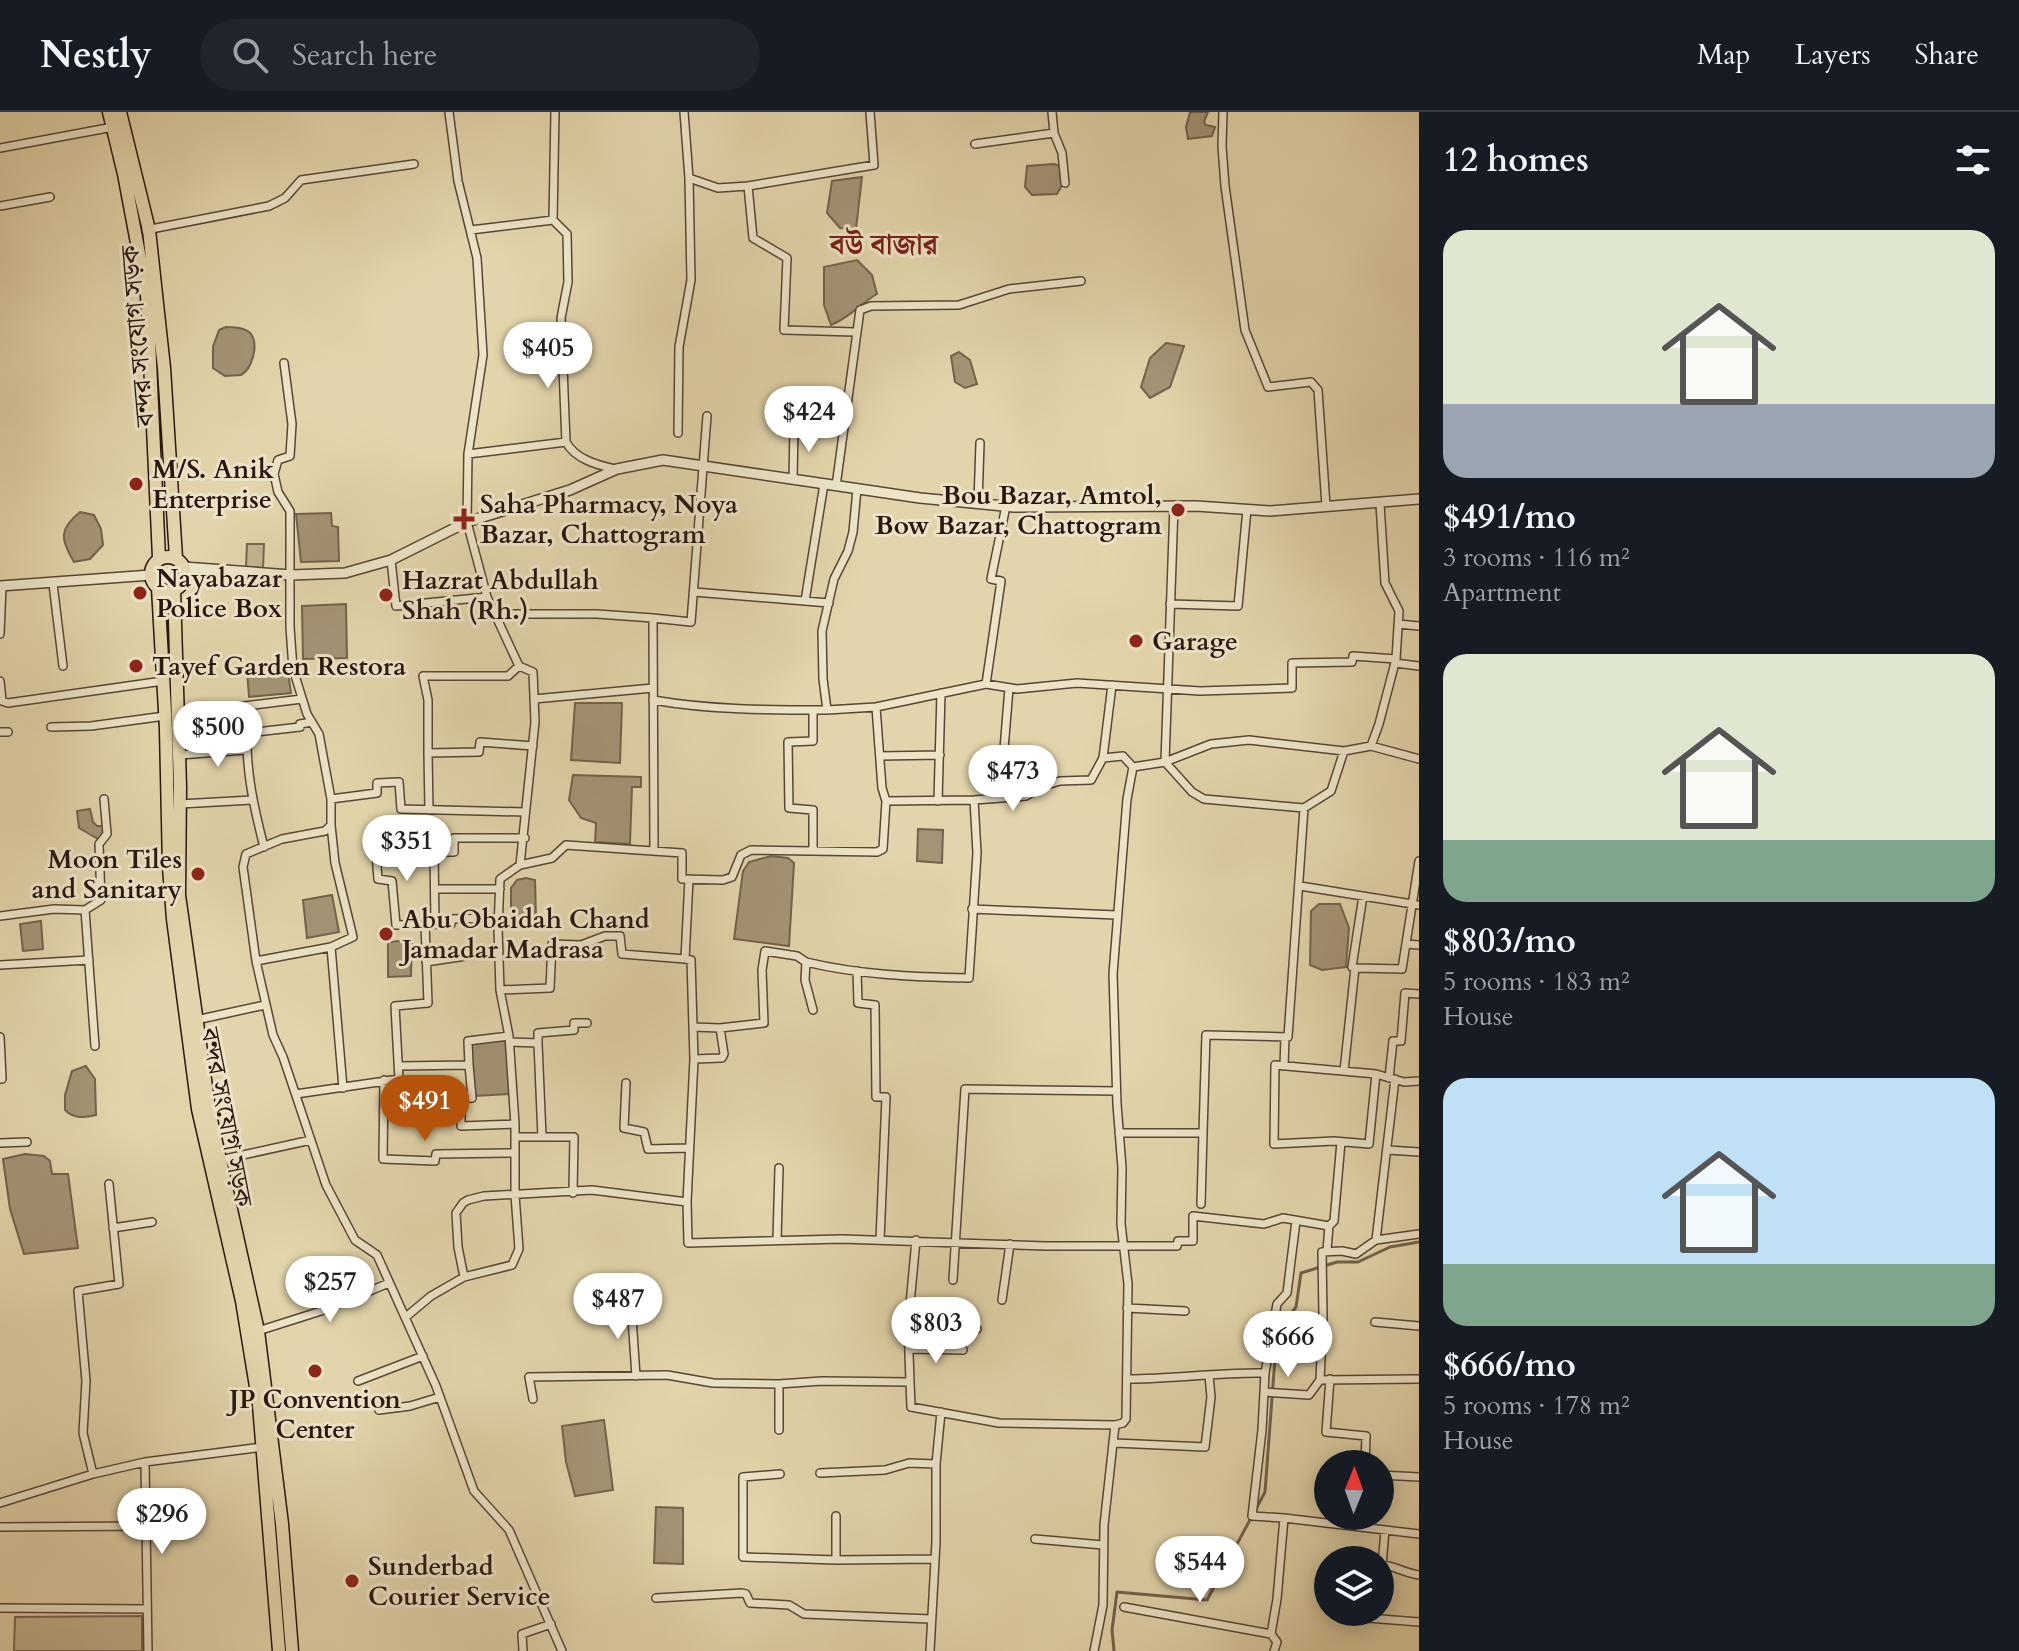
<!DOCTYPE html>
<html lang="en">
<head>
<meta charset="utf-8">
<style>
	:root { --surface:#171b24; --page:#20242c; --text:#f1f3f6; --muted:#9ea1a6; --line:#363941; --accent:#b45309 }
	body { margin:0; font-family:Cardo,"Noto Serif Bengali",serif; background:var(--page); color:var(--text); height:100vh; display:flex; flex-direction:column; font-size:30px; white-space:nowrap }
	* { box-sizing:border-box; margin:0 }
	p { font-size:26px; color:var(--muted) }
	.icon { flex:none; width:44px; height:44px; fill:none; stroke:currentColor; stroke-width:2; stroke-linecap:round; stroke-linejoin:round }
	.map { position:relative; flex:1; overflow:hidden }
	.side { display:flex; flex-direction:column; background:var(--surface); width:600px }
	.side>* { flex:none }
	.needle { width:52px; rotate:1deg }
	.controls { position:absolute; left:1314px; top:1338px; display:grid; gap:16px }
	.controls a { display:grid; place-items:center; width:80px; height:80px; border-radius:50%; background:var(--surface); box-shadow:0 4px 20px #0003; font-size:40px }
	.price { position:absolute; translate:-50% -68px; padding:0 18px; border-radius:28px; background:#fff; color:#222; font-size:26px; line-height:52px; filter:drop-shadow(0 2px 4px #0008) }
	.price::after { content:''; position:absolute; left:50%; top:48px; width:24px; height:18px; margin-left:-12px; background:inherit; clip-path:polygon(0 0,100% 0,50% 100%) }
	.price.on { background:var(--accent); color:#fff }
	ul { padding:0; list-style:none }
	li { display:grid; align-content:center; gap:16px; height:424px; padding:0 24px }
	li span { display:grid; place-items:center; height:248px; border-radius:24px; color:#555 }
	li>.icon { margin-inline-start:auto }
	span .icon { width:144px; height:144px; fill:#fffc; stroke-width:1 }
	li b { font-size:34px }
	h2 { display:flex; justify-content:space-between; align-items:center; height:96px; padding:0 24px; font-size:34px }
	header { display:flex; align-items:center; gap:48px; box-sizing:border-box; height:112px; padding:0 40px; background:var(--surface); border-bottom:2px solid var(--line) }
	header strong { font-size:38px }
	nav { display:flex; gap:44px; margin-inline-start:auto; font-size:28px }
	.search { width:560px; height:72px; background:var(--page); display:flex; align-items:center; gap:20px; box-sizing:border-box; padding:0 28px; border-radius:44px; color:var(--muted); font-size:30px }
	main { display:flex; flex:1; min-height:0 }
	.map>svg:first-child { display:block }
</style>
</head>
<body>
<header>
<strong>Nestly</strong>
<div class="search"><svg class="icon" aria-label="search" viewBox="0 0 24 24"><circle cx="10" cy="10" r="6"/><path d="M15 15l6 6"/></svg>Search here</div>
<nav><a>Map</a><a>Layers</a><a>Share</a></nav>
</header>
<main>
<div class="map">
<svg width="1419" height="1539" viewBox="0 0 1419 1539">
	<rect width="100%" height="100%" fill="#e3d5ab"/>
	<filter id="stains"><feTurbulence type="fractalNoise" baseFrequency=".0025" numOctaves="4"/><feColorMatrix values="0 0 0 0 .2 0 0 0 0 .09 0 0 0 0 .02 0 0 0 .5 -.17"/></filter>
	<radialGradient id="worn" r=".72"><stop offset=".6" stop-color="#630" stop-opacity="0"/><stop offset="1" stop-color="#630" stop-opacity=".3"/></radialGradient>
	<path fill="#c3b590" stroke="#766650" stroke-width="2" d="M247,432H264L263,456L246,455Z
		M142,1504V1539H14L15,1505Z"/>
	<path fill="#a49476" stroke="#73624d" stroke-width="2" d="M1190,0H1208L1204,10L1206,13L1215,15L1212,24L1188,27L1186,15Z
		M1054,52L1060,54L1062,73L1057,82L1032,83L1025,75L1027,54Z
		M862,65L856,117L840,116L827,101L832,69Z
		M857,148L872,163L877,182C860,192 849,206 831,213L824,193V155Z
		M226,215C233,215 246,215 251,222C259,233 252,257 241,263L225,264L213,256V235L219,218Z
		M1166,231L1184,234L1170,275L1150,286L1141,275L1150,246Z
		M959,240L970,248L977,272L965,276L955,270L951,244Z
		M80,400L94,403L101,417L103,433L90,447L74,450C60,427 59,417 80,400Z
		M331,401L332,414L338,415L339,449L301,450L296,402Z
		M346,492L347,546L303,547L302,494Z
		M287,553L291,581L249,585L247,558Z
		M575,591H622L620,651L571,648Z
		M573,663L641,665V675H632L630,732L595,730L596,711L581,706L569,688Z
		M90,697L93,710L97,714H103V725L98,727L79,716L77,699Z
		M918,717L943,718L942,751L917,749Z
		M771,744L788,746L794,751L789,834L734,827L743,759L749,750Z
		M526,766L535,768L536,806L511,808V776L517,768Z
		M332,783L339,820L307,826L303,788Z
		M1319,792H1340L1349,816L1346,855L1322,858L1310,853L1311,799Z
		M41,809L43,837L23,839L20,812Z
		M412,828L411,864L388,865V830Z
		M506,928L510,982L474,984L470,932Z
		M86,954L95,967L96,1003C85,1006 74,1007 65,998V983L72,959Z
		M25,1042L44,1044L50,1049L52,1062H68L78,1136L24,1142L10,1097L3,1047Z
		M604,1308L613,1378L575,1384L566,1350L562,1314Z
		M656,1395L683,1396V1452L654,1451Z"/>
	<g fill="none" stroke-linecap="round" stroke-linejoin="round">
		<path stroke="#73624d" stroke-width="3" d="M1256,1397L1265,1380L1275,1246L1286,1208L1296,1195L1301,1161L1337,1150H1358L1390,1135L1419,1130
			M1114,1539L1112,1518L1117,1480L1207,1488L1252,1404"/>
		<defs>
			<path id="minor" d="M449,0L458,69L477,146L483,243L468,342L467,410L487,485L519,554L533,560L535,610L520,753L500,767L498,816L500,878L509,924L515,1012V1083L519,1137L512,1153L464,1165
				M555,0L553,108L567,122L568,170L561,206L566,330C575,347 597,353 615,357
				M684,0L689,66L718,76L748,74L753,126L787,146L784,218L855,220
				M1052,0L1054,21L1062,41L1065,71
				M1223,0L1222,34L1225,74L1245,218L1268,275L1311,270L1318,278L1326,394
				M975,32L1054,21
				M0,36L113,15
				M748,74L874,53L870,0
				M0,94L50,85
				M146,118L269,94L285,86L301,68L414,52
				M471,118L553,108
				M284,251L292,312L290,344L278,348L274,362L278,380L290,399V515L293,557L307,602L319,622L331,687V713L325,719L282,727L246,742L243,755L256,849L273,923L283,945L326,1073L355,1128L377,1143L436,1274L474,1379L509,1418L562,1539
				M678,321L679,235L691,168L689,66
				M468,342L566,330
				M793,367L794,315
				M836,374L860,198L871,194L959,193L1009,177L1081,169
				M978,391L980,331
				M391,448L396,494L487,485
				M53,472L63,554
				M694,480L829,491
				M805,489L824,372
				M1170,492L1238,494L1247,397
				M494,502H597L653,506L654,739
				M653,506L691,510L707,304
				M1398,512L1419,514
				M0,522L2,474
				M1395,551L1419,554
				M519,554L508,564H423L428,588V641L479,640L480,630L533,634
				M0,569L2,589L8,591L163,569
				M986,572L1001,469L991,467L1006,394
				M534,587L653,576
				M653,588C710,598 769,598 827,598
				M876,595L986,572L1017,577L1077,571L1200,579L1292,576V551L1352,550L1353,544L1396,547
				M179,602L302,587
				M51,615L91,614L165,604
				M0,620H8
				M1371,634L1379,612L1396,547L1399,499L1385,471L1380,392
				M1344,639L1331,679L1304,696L1204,687L1192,680L1165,650L1211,632L1249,628L1344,639L1371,634L1419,647
				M428,641L429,698
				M180,643L245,638
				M880,644L940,643
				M1103,646L1112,573
				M1000,686L1009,576
				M331,687L377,681V671L399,670L401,697L524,700
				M886,689L974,688L1026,684L1043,674L1060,669L1091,668L1103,646L1123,644L1133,655
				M938,689L941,581
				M180,692L252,688
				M331,713L335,751L353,825L331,835
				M383,727L375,728L378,767L392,769L396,813L451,812V807L498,806
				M264,735C254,696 246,660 247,621L300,615V612L312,610
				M813,737V698L789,696L788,630L813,629V598
				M520,753L552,746L566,733L682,741V767L723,768L732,765L741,743L751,738L877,740L883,737L886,689L882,676L876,595L827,598L823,567L822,519L834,467L848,439L853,420L857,377
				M1300,774L1419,793
				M435,777H500
				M972,797L1116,803
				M85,798L95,934
				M0,804L54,797L85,798L101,788L99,732L107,722L104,687
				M435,812L434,740H454V726H525
				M1406,832L1419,833
				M685,847L691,848L694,947L687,1090
				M256,849L331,835L343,976
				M426,850L499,839
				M0,853L89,848
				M1355,856L1352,855L1363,784
				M857,859L858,891L875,893L876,985H886L880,1128
				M500,878L550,876L552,832L581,833L605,824H620L622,842L685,847L689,767
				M813,898L805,868L806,850C860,863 914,865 969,866L977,741L974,688
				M196,908L265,893
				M693,915L720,916
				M0,925L2,967H0
				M510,930L538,931V921L574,918V911H587
				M538,931L542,1025
				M694,947L722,946L724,942L720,916L764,911L762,858L765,839L797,844L806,850
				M469,953L472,986L461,987V1014L515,1012
				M399,954L469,953L468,929L509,924
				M1284,954L1285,925
				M1344,959L1355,856L1402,857L1419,749
				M1376,962L1369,1032L1334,1029L1274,1032L1275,953L1376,962L1404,970L1419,969
				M1389,966L1393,929H1401L1405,881L1419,882
				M384,968L383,1047L435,1049L436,1042L515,1041
				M626,971L624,1016L644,1020L648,1037L689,1036
				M296,982L399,967L395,894L428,891L425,812
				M1119,1021H1203L1206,923L1288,925L1304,696
				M515,1025H574L573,1081
				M0,1031L27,1030
				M1388,1038L1419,1040
				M220,1048L311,1028
				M1201,1092L1203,1021
				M1329,1114L1334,1109L1341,1030
				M113,1116L152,1110
				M1419,1122L1376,1128L1356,1142L1342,1139L1322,1140L1323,1204L1320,1268L1419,1267
				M777,1128L779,1056
				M1376,1128L1395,967
				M953,1168L965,977L1116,979
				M1002,1188L1010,1132
				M631,1191L636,1264
				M1127,1196L1185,1199
				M407,1204L431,1184L464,1165L458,1135L456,1101L463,1091L468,1088L484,1084L592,1078L687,1090L688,1131L842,1127L1046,1134H1177L1178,1129H1193V1104L1264,1112L1283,1106L1329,1114L1327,1138
				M1375,1210L1419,1214
				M908,1213L977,1217
				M258,1219L321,1199L389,1171
				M909,1237L963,1238
				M1265,1261L1262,1318L1252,1404L1284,1406L1277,1487L1271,1522L1277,1530L1274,1539
				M1128,1267C1174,1267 1219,1260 1265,1261L1277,1192L1287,1181L1296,1109
				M1330,1267L1326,1320L1366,1324L1365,1352
				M358,1269L423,1244
				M910,1270L911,1295L999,1311L1115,1313L1123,1311L1126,1307L1128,1172L1121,1112L1122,1056L1117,992L1113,862L1127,687L1133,655L1165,650L1174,394
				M1264,1280L1309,1283L1320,1268
				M533,1287L529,1265L667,1263L713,1271L779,1272
				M379,1298L410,1294L440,1285
				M779,1318V1272L822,1269L910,1270L908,1213L916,1128
				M1115,1331L1205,1335L1211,1285L1209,1263
				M145,1350L148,1539
				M820,1361L885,1358L909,1351L936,1352
				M93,1362L83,1321L86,1269L78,1179L119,1172L109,1072
				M780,1362L743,1365V1445L836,1448L935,1447
				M1380,1363L1419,1365
				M0,1391L93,1362L145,1350L263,1335
				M1284,1406L1419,1422
				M0,1415L146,1414
				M1035,1427L1103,1433
				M836,1448V1404
				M1380,1452C1394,1454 1405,1461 1419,1463
				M1382,1453L1385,1418
				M656,1486L742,1481L746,1482L750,1491L789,1493L804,1502L930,1507
				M1124,1495L1271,1522
				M0,1496L147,1497
				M1367,1500L1368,1506L1419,1510
				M523,1539L522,1522L551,1512
				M930,1539L936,1430V1352L941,1300
				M1094,1539L1103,1493L1104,1413L1115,1313"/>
			<path id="tertiary" d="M184,455L291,463L345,461L391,448L467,410L570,378L617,357L663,348L920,386L1014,395L1196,394L1270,399L1419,387
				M0,474L151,463"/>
			<path id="trunk" d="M109,0L124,62L147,184L159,446
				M120,0L149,118L164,256L176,446
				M151 462a17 17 0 1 1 34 0a17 17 0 1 1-34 0Z
				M158,476L166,617L169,755L173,807L198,997L242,1189L259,1293L279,1539
				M174,478L180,674L179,783L210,1003L258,1219L282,1412L292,1539"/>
		</defs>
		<use href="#minor" stroke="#584636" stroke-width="10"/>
		<use href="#tertiary" stroke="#584636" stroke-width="12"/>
		<use href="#trunk" stroke="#29160f" stroke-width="15"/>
		<use href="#minor" stroke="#ede4c8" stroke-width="7"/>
		<use href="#tertiary" stroke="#ede4c8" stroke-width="9"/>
		<use href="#trunk" stroke="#e3d5ab" stroke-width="12"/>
	</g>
	<g fill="#8f2418" stroke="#ede4c8" stroke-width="3">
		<circle cx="136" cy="372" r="8"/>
		<circle cx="1178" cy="398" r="8"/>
		<path d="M460 395h8v8h8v8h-8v8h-8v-8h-8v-8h8z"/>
		<circle cx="140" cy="481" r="8"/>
		<circle cx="386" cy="483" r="8"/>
		<circle cx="1136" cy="529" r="8"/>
		<circle cx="136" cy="554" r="8"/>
		<circle cx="198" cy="762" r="8"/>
		<circle cx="386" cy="822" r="8"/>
		<circle cx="315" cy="1259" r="8"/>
		<circle cx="352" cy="1469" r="8"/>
	</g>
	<g text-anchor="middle" stroke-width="6" stroke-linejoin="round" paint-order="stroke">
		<g font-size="26" fill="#29160f" stroke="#ede4c8">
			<text transform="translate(137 224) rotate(-95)" y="9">বন্দর সংযোগ সড়ক</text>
			<text transform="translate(227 1005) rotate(79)" y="9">বন্দর সংযোগ সড়ক</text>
		</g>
		<g font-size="26" font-weight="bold" fill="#29160f" stroke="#ede4c8" text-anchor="start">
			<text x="152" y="366">M/S. Anik<tspan x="152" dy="30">Enterprise</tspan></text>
			<text x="1162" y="392" text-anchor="end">Bou Bazar, Amtol,<tspan x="1162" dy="30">Bow Bazar, Chattogram</tspan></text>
			<text x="480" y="401">Saha Pharmacy, Noya<tspan x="480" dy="30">Bazar, Chattogram</tspan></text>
			<text x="156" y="475">Nayabazar<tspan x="156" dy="30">Police Box</tspan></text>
			<text x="402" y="477">Hazrat Abdullah<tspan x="402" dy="30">Shah (Rh.)</tspan></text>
			<text x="1152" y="538">Garage</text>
			<text x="152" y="563">Tayef Garden Restora</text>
			<text x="182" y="756" text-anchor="end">Moon Tiles<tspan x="182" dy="30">and Sanitary</tspan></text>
			<text x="402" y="816">Abu Obaidah Chand<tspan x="402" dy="30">Jamadar Madrasa</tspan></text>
			<text x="315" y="1296" text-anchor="middle">JP Convention<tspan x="315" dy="30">Center</tspan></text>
			<text x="368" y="1463">Sunderbad<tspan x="368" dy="30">Courier Service</tspan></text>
		</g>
		<g font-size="28" font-weight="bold" fill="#7a1f14" stroke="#ede4c8">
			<text x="884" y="142">বউ বাজার</text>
		</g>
	</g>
	<rect width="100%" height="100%" filter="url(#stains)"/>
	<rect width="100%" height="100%" fill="url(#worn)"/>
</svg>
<div class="controls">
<a><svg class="needle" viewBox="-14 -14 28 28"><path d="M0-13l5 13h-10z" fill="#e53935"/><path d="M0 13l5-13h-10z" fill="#9ea1a6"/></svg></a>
<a><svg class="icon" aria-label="layers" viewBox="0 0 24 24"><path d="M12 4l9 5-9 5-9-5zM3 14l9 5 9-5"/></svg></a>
</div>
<b class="price" style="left:548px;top:278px">$405</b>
<b class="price" style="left:809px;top:342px">$424</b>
<b class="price" style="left:218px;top:657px">$500</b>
<b class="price" style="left:1013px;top:701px">$473</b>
<b class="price" style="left:407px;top:771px">$351</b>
<b class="price on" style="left:425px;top:1031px">$491</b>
<b class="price" style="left:330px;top:1212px">$257</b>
<b class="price" style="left:618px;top:1229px">$487</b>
<b class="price" style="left:936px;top:1253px">$803</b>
<b class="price" style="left:1288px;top:1267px">$666</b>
<b class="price" style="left:162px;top:1444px">$296</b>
<b class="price" style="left:1200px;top:1492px">$544</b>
</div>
<section class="side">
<h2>12 homes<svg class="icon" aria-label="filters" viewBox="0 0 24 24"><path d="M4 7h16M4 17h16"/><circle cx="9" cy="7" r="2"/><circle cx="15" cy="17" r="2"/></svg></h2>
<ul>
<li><span style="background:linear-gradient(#dfe7d0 70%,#9aa5b1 0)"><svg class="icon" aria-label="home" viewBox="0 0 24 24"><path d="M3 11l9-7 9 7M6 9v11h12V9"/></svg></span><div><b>$491/mo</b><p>3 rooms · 116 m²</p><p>Apartment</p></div></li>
<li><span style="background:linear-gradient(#dfe7d0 75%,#7fa58c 0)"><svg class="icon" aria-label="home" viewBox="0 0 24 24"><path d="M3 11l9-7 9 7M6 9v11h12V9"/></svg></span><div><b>$803/mo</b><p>5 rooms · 183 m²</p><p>House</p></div></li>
<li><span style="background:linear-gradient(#bfe0f5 75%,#7fa58c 0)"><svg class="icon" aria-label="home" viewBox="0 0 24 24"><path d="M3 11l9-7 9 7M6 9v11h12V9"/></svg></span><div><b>$666/mo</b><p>5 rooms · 178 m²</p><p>House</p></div></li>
</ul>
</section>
</main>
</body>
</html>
